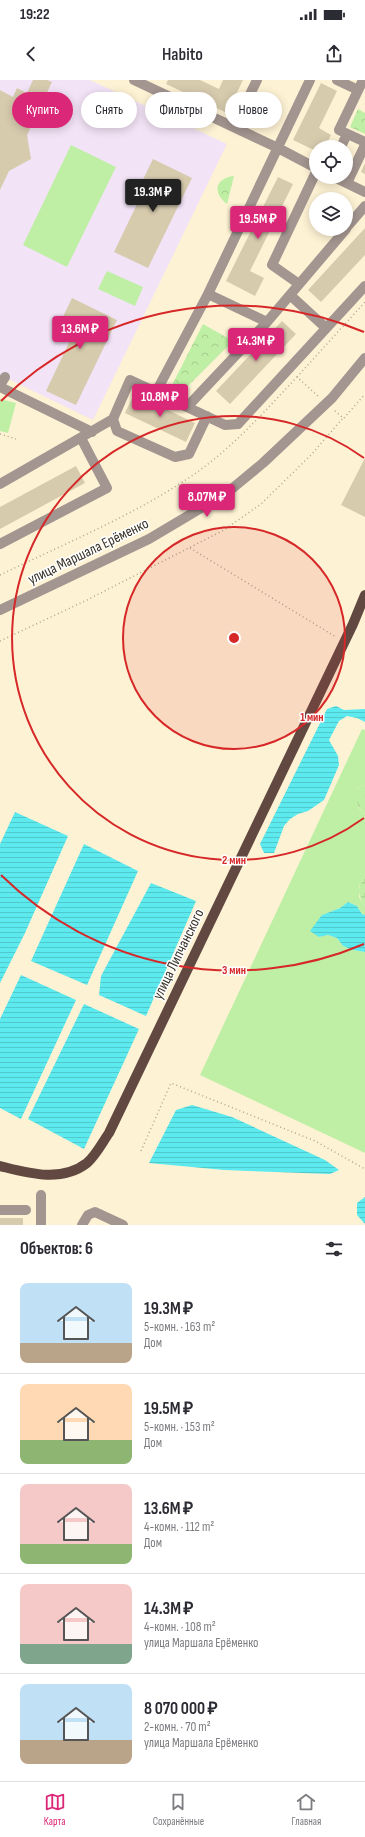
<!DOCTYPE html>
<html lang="ru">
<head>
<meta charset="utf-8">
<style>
	:root { --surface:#fff; --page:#f7f7f7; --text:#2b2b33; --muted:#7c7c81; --line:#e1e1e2; --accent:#db2777 }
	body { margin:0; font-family:"Sofia Sans Condensed",sans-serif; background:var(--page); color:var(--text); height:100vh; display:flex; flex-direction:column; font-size:15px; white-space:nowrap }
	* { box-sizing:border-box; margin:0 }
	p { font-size:13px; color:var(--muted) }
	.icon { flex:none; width:22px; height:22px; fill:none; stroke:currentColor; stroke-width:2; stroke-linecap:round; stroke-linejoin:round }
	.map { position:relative; height:1145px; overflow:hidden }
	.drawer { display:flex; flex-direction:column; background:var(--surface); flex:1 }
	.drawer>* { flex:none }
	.hud { position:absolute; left:12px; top:12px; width:341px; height:36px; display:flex; gap:8px }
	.buttons { position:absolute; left:309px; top:60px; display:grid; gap:8px }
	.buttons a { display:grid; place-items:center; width:44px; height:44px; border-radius:50%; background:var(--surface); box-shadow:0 2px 10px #0003; font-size:20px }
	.price { position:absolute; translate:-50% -34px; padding:0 9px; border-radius:4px; background:var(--accent); color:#fff; font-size:13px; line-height:26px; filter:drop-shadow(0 1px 2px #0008) }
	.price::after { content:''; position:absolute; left:50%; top:24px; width:12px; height:9px; margin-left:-6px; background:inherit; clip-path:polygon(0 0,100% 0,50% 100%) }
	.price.on { background:#222; color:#fff }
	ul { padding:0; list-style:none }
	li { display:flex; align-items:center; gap:12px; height:100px; padding:0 20px }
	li+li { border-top:1px solid var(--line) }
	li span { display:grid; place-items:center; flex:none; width:112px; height:80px; border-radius:8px; color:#555 }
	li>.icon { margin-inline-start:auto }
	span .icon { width:48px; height:48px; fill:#fffc; stroke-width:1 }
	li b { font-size:17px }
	h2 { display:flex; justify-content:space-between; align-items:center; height:48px; padding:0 20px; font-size:17px }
	.tag { padding:0 14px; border-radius:18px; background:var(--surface); box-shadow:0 2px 10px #0003; font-size:14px; line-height:36px }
	.tag.on { background:var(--accent); color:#fff }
	.status { display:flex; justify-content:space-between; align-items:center; height:28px; padding:0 20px; background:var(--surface); direction:ltr }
	.status svg { height:11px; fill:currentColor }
	header { display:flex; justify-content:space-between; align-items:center; height:52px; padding:0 20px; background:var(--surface); font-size:18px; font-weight:600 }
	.tabs { display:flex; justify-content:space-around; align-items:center; height:56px; border-top:1px solid var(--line); background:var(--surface); font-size:11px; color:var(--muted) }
	.tabs a { display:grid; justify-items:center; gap:2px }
	.tabs .on { color:var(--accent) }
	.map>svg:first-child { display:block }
</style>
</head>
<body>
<div class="status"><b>19:22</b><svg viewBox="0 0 49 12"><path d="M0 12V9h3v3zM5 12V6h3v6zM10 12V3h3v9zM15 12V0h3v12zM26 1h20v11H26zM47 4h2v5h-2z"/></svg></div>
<header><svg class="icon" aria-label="back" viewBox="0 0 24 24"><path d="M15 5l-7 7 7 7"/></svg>Habito<svg class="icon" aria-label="share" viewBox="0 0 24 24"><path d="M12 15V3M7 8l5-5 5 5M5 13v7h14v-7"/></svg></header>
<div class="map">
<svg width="365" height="1145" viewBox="0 0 365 1145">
	<defs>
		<pattern id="forest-firs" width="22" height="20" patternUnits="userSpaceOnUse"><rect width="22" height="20" fill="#bfefa5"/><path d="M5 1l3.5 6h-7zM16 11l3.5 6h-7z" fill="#a5cd8e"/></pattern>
		<pattern id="wetland-marsh" width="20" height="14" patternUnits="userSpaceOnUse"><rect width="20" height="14" fill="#bfefa5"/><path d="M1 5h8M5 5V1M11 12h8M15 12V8" fill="none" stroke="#a5cd8e"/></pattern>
		<pattern id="park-crowns" width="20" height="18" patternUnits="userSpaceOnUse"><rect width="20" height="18" fill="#bfefa5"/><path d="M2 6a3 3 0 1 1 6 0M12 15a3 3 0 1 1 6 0" fill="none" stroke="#a5cd8e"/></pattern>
		<pattern id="water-rules" width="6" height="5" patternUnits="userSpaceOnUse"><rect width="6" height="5" fill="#5ceaee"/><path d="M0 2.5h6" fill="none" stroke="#51c9cc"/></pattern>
	</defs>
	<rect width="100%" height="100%" fill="#fef2d4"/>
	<path fill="#f2e3f6" d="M0,0H90L227,64L93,340L0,295Z"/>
	<path fill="#bfefa5" d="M71,65L116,87L67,187L23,165Z
		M107,191L143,207L135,226L98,209Z
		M0,319L16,323L8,353L0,351Z
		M362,649L365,650V705L356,709L359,728L365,734V795L359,806V817L365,826V835L362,834L357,826L348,822L340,828L322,835L318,857L328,855L337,858L343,866L353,870L365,872V1073L200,995Z"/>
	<path fill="url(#forest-firs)" d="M365,705V734C357,727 356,720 356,709Z"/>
	<path fill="url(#wetland-marsh)" d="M365,795V826C357,815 357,806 365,795Z"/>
	<path fill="url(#park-crowns)" d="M358,29L365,33V54L350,47Z
		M234,96L227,124C212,113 215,98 234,96Z
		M203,244L233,261L179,315L170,309Z"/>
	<path fill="url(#water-rules)" d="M336,626L344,630L365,629V642L357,638L347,636L339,641L329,660L338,676L339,685L324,720L308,731L298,734L290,739L284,746L274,773H264L260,764L327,629Z
		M15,732L68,756L25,853L0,903V764Z
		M84,764L138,791L87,905L31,881Z
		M151,803L196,821L146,936L99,915L101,896Z
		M348,822L357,826L362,834L365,835V872L353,870L343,866L337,858L328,855L319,857L310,851L322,835L340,828Z
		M21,895L76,920L21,1039L0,1028V939Z
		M84,924L139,949L84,1069L28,1039Z
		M192,1025L232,1037L325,1080L339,1090L330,1094L224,1090L149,1083L176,1030Z
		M365,1117V1144L357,1135V1123Z"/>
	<path fill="#d7cbae" d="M33,0H47L52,2L27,55L31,79L9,91L0,110V10L13,17L17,8L27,13Z
		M168,0H200L219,9L223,0H243L227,33L166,4Z
		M321,3L337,11L319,48L331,55L325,67H316V71L293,60Z
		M153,79L192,98L148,188L114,172L139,120L134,118Z
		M365,83V94L361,92Z
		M278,97L293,104L250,191L264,198L255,216L226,201Z
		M365,148V175L321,222L308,210Z
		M72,218L117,240L76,325L46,311L75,250L60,243Z
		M282,241L296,254L230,324L216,311Z
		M134,314L195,343L186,362L125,333Z
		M365,378V437L341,425Z
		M76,386L85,403L0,449V427Z
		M0,1138H23V1145H0Z"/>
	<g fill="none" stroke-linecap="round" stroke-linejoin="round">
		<path stroke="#afa68f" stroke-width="1.5" stroke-dasharray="1 3" stroke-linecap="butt" d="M297,297L365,222
			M344,338L365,314
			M0,354L16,359
			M190,468L336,557
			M0,495C66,463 135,435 196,393C234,366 265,331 297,297L319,317
			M0,561L87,520L224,450L261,424L311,375L343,338L334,330
			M141,1071L171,1003L315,1061L365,1089"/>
		<path stroke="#a39590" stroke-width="10" d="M134,0L278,68L316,88
			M310,0L208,214L156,312L187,327L267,242L346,149
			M337,0L358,10
			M363,0L339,50L365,62
			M234,47L257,0
			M341,67L347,54
			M334,97L365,112
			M347,103L365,65
			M346,148L365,126
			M299,204L272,185L316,92
			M208,214L267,242
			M290,215L326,248
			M0,305L5,297
			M0,307L92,352
			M156,312L130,300L113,339L117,351L175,377L189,374L207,336
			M187,327L225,345L238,344L365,206
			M0,404L113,339
			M0,464L107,408L81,358
			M0,530L149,459L228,412L263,383L332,318L365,278
			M41,1115V1145
			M0,1130H26
			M82,1145L88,1135L95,1132L123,1145"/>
		<path stroke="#614942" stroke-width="10" d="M0,1086C28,1093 61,1103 87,1083C96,1075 102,1063 109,1053L353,544L365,515"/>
	</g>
	<circle cx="234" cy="558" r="111" fill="#d62828" fill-opacity=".12"/>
	<g fill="none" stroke="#d62828" stroke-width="2">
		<circle cx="234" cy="558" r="111"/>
		<path d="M364 738A222 222 0 1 1 364 378"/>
		<path d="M364 864A332 332 0 0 1 1 795M1 321A332 332 0 0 1 364 252"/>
	</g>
	<g text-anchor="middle" stroke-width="3" stroke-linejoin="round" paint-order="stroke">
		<g font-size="15" fill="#373227" stroke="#fff">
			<text transform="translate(88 471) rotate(-26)" y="5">улица Маршала Ерёменко</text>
			<text transform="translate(178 874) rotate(-64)" y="5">улица Липчанского</text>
		</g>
	</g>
	<circle cx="234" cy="558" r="6" fill="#d62828" stroke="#fff" stroke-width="2"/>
	<g font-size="12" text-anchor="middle" font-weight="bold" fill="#d62828" stroke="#fff" stroke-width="3" stroke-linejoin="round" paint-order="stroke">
		<text x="312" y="641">1 мин</text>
		<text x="234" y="784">2 мин</text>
		<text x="234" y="894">3 мин</text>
	</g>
</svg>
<div class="buttons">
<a><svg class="icon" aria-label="locate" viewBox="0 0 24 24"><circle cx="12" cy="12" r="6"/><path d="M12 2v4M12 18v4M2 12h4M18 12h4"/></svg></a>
<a><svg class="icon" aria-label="layers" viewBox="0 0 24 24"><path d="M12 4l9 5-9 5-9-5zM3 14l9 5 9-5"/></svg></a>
</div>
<b class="price on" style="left:153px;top:133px">19.3M ₽</b>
<b class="price" style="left:258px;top:160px">19.5M ₽</b>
<b class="price" style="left:80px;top:270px">13.6M ₽</b>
<b class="price" style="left:256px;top:282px">14.3M ₽</b>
<b class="price" style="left:160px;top:338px">10.8M ₽</b>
<b class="price" style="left:207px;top:438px">8.07M ₽</b>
<div class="hud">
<a class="tag on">Купить</a>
<a class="tag">Снять</a>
<a class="tag">Фильтры</a>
<a class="tag">Новое</a>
</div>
</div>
<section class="drawer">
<h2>Объектов: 6<svg class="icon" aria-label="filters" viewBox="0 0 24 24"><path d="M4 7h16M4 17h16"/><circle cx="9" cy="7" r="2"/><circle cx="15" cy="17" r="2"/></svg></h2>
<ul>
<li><span style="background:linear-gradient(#bfe0f5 75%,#b9a48a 0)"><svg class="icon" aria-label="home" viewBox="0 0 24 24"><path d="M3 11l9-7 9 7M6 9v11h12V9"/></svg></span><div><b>19.3M ₽</b><p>5-комн. · 163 m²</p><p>Дом</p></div></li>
<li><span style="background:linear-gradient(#ffd9b3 70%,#8fb573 0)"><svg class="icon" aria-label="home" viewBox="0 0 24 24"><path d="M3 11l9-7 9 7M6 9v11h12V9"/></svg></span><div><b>19.5M ₽</b><p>5-комн. · 153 m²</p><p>Дом</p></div></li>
<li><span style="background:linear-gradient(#f6c9c9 75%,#8fb573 0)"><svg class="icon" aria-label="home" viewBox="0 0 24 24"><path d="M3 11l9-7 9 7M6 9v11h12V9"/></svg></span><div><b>13.6M ₽</b><p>4-комн. · 112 m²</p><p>Дом</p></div></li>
<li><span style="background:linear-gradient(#f6c9c9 75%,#7fa58c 0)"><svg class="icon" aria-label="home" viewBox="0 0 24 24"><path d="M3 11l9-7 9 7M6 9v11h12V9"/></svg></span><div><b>14.3M ₽</b><p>4-комн. · 108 m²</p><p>улица Маршала Ерёменко</p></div></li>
<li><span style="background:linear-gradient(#bfe0f5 70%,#b9a48a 0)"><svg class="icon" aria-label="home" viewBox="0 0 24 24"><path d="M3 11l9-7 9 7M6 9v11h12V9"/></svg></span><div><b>8 070 000 ₽</b><p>2-комн. · 70 m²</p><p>улица Маршала Ерёменко</p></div></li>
</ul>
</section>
<nav class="tabs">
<a class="on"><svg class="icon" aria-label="map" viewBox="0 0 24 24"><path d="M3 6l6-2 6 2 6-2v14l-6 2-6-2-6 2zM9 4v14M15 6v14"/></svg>Карта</a>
<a><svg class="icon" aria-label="saved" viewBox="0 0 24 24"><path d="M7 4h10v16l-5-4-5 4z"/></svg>Сохранённые</a>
<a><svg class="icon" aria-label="home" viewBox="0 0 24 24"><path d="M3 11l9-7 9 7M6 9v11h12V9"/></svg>Главная</a>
</nav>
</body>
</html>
